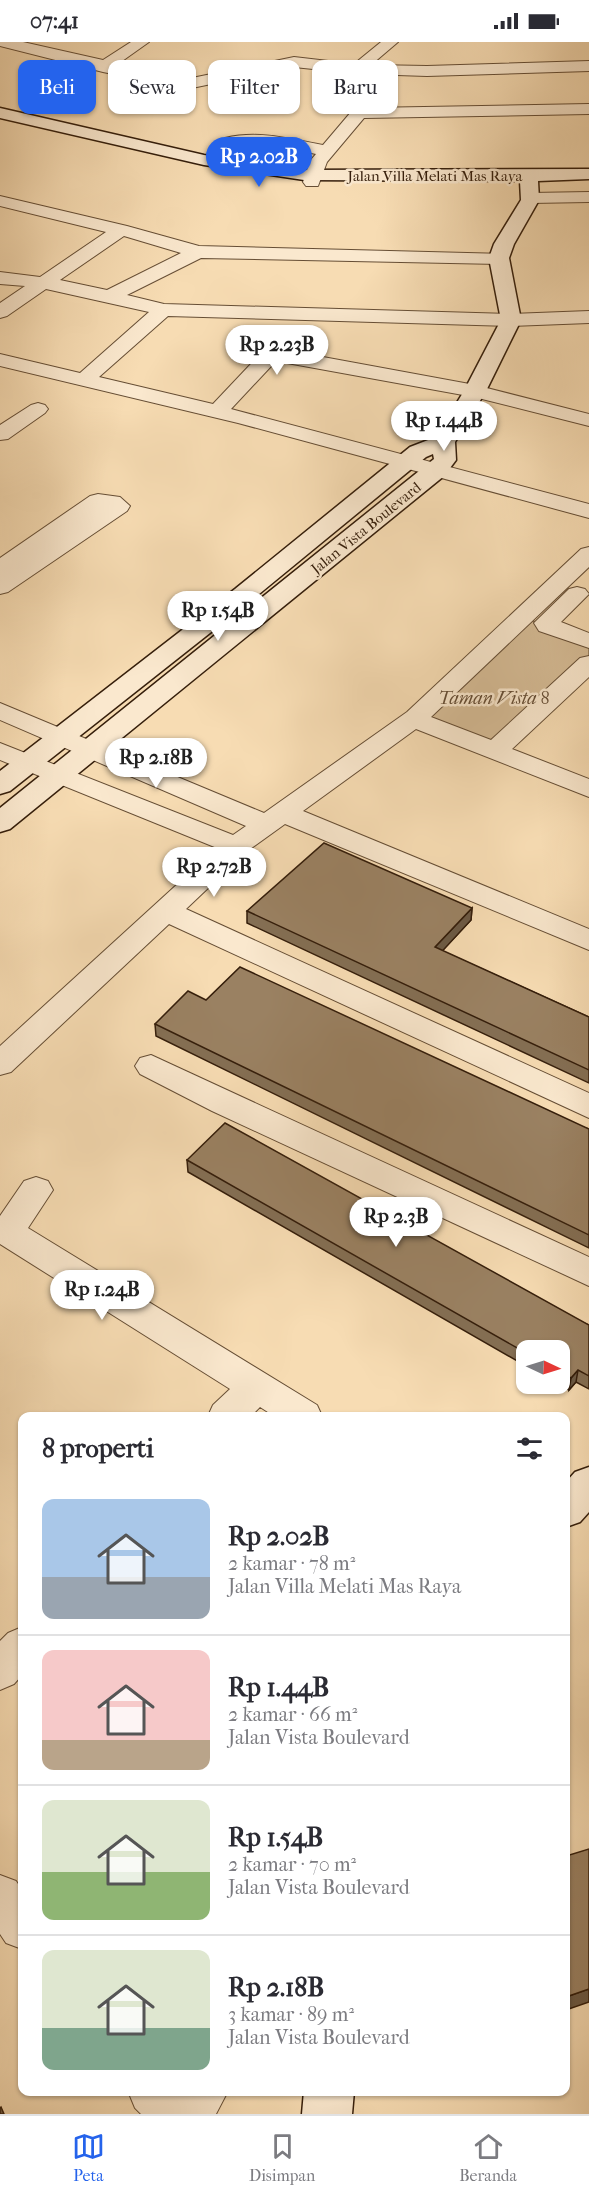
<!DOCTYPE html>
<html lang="id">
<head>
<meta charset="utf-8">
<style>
	:root { --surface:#fff; --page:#f2f2f3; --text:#2b2b33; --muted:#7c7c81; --line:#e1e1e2; --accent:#2563eb }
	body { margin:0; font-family:"IM FELL French Canon",serif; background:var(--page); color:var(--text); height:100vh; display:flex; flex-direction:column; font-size:22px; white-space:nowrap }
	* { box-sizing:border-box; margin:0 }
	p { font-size:20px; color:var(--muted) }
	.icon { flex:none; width:33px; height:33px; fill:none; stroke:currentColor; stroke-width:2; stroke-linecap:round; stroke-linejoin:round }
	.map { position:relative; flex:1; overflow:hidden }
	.panel { position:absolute; left:18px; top:1370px; width:552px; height:684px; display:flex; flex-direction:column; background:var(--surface); border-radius:12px; box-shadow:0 2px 4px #0004 }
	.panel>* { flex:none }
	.banner { position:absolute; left:18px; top:18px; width:554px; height:54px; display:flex; gap:12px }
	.needle { width:39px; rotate:94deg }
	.buttons { position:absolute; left:516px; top:1298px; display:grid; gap:12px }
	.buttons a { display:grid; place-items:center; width:54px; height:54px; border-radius:12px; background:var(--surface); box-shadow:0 2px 4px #0004; font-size:30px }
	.price { position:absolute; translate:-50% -51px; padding:0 14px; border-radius:21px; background:#fff; color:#222; font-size:20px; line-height:39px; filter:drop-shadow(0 2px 3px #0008) }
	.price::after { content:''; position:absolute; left:50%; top:36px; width:18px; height:14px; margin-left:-9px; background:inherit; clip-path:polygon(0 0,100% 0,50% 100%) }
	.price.selected { background:var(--accent); color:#fff }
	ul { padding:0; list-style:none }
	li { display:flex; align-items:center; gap:18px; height:150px; padding:0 24px }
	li+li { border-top:2px solid var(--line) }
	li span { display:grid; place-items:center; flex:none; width:168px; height:120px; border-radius:12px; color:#555 }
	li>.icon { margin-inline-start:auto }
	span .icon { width:72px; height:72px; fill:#fffc; stroke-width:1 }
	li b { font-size:26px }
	h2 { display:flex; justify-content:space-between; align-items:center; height:72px; padding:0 24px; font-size:26px }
	.tag { padding:0 21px; border-radius:12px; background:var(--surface); box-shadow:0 2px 4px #0004; font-size:21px; line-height:54px }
	.tag.selected { background:var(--accent); color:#fff }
	.status { display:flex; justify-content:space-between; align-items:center; height:42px; padding:0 30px; background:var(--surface); direction:ltr }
	.status svg { height:16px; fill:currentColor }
	.dock { display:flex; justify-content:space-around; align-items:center; height:84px; border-top:2px solid var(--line); background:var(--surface); font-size:16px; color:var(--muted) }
	.dock a { display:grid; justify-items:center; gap:3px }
	.dock .selected { color:var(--accent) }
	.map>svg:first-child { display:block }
</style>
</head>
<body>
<div class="status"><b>07:41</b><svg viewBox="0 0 49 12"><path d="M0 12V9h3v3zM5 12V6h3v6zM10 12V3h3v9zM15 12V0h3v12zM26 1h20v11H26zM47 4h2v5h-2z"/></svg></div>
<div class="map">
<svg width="589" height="2072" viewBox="0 0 589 2072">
	<rect width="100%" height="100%" fill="#f7dcb3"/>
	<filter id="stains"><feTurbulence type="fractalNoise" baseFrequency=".00333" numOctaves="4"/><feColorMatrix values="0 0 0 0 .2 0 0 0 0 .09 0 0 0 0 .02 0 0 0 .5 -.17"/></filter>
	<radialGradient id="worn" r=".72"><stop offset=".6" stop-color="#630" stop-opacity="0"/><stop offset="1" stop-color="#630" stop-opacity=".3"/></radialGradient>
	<path fill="#d6bc96" stroke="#866d50" stroke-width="1.5" d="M522,575L589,599V621L495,709L416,675Z"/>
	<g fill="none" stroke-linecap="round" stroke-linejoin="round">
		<defs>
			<path id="street" d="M0,0H23L103,18L131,0H149L118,22L180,36H192L294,15L354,22L381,0H398L371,23L427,24L589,19V29L427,34L367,32V66L589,62V72L364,76L327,120L318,144H306L303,140L310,119L316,112C291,106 263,98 237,104L222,124H210L207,120L225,96C259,88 290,97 323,103L351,70V31L294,25L192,46H180L103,30L0,4Z
				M589,150V160L531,161L525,160L522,156L525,152L531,151Z
				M0,154L127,184L199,204L506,212L508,216L506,220L499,222L201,216L127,253L164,262L511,272L589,269V281L511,284L168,274L99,335L213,362L279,292H293L296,296L285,308L475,343L589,372V384L474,355L276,319L231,367L589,462V476L238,381L0,324V312L80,331L149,270L46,247L7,274L0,276V261L25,244L0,242V230L40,235L106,190L0,164ZM124,194L181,211L107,248L60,238Z
				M38,361L45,363L48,367L45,371L8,397L0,398V383L31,363Z
				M98,452L120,455L130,464L127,469L8,550L0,552V516L90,454Z
				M589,505V525L431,675L491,698L580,616L589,614V635L512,707L589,737V755L416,687L303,769L589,887V908L285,782L246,810L186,867L589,1051V1076L169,882L11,1030L0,1033V1004L217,806L0,718V701L233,793L246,784L0,678V661L264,771L407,670L581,507Z
				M577,545L585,547L589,552L561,580L589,591V606L539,589L534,581L569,547Z
				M151,1013L589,1215V1244L212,1069L140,1032L135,1024L140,1016Z
				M36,1135L48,1139L53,1148L28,1186L317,1363L322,1374H274L260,1365L251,1374H208L213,1363L230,1347L0,1202V1174L24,1139Z
				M22,1585V1633L14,1642L0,1648V1599L8,1591Z
				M0,1833L16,1839L22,1848V1907L6,1901L0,1892Z
				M128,2049H228L216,2072H141L135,2066Z"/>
			<path id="secondary" d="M0,66L204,113L304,128L589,127V137L538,139L539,158L514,202L509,216L521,278L486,349L455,400L456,418L444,434L10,787L0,790V766L434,417L433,412L426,415L253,557L10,749L0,752V729L235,547L410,405L436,395L464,349L501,278L489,216L494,202L521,158L520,139L304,138L204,123L0,76Z
				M589,1425V1470L580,1480L566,1485V1440L575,1430Z
				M304,2049H354L352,2072H302Z"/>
		</defs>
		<use href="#street" stroke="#664e35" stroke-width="2"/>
		<use href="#secondary" stroke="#351e0b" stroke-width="3"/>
		<use href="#street" fill="#fae8ce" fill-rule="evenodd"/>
		<use href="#secondary" fill="#fae8ce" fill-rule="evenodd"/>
	</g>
	<path fill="#846f54" stroke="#351e0b" stroke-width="1.5" d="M472,866L471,878L442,909L589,975V1041L247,881V869Z
		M206,958L589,1087V1206L156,994L155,982Z
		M187,1118L589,1283V1347L576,1340L569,1348L557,1341H560V1308H526V1324L188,1130Z"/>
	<path fill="#6c5a45" stroke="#351e0b" stroke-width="1.5" d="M472,866L471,878L434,918L435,905Z
		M578,1328L576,1340L569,1348L571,1336Z
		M589,1947V1960L566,1968V1955Z
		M1,2065L4,2072H0V2066Z"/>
	<path fill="#9a8162" stroke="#351e0b" stroke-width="1.5" d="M324,801L472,866L435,905L589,975V1028L247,869Z
		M240,925L589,1087V1193L155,982L188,949L206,958Z
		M225,1081L589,1283V1334L578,1328L571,1336L560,1330V1308H526V1311L187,1118Z
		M589,1807V1947L566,1955V1814Z"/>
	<g text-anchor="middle" stroke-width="5" stroke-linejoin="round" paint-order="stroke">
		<g font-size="15" fill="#351e0b" stroke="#fae8ce">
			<text x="435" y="139">Jalan Villa Melati Mas Raya</text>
			<text transform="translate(366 486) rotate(-39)" y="5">Jalan Vista Boulevard</text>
		</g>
		<g font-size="18" font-style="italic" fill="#654d35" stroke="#fae8ce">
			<text x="494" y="662">Taman Vista 8</text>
		</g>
	</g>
	<rect width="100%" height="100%" filter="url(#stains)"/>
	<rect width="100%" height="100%" fill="url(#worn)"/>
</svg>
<div class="buttons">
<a><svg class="needle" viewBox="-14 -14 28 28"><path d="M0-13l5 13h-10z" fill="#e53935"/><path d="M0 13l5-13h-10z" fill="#7c7c81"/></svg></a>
</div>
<b class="price selected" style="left:259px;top:146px">Rp 2.02B</b>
<b class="price" style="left:277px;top:334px">Rp 2.23B</b>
<b class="price" style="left:444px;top:410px">Rp 1.44B</b>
<b class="price" style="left:218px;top:600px">Rp 1.54B</b>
<b class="price" style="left:156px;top:747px">Rp 2.18B</b>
<b class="price" style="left:214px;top:856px">Rp 2.72B</b>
<b class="price" style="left:396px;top:1206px">Rp 2.3B</b>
<b class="price" style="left:102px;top:1279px">Rp 1.24B</b>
<div class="banner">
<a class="tag selected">Beli</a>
<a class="tag">Sewa</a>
<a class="tag">Filter</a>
<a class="tag">Baru</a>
</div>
<section class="panel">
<h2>8 properti<svg class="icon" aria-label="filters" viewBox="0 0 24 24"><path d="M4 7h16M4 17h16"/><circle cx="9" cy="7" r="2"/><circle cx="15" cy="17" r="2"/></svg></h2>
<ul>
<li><span style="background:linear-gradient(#a9c7e8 65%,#9aa5b1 0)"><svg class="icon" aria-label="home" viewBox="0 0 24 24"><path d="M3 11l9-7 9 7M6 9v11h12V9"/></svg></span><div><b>Rp 2.02B</b><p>2 kamar · 78 m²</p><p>Jalan Villa Melati Mas Raya</p></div></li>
<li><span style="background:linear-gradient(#f6c9c9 75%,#b9a48a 0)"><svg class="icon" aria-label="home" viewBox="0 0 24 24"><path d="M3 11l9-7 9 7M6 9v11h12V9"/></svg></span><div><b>Rp 1.44B</b><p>2 kamar · 66 m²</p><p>Jalan Vista Boulevard</p></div></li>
<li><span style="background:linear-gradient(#dfe7d0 60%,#8fb573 0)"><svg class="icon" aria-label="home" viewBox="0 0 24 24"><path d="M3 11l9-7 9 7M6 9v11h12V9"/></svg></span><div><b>Rp 1.54B</b><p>2 kamar · 70 m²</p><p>Jalan Vista Boulevard</p></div></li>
<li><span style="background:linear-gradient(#dfe7d0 65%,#7fa58c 0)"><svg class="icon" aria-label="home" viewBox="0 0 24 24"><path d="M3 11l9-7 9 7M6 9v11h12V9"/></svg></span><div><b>Rp 2.18B</b><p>3 kamar · 89 m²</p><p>Jalan Vista Boulevard</p></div></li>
</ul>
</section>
</div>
<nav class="dock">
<a class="selected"><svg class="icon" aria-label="map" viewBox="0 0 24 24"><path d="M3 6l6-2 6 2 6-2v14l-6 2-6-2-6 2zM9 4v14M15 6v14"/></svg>Peta</a>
<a><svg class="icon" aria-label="saved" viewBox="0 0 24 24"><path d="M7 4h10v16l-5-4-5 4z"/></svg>Disimpan</a>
<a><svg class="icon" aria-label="home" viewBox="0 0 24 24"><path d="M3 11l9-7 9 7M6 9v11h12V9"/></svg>Beranda</a>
</nav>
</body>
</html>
